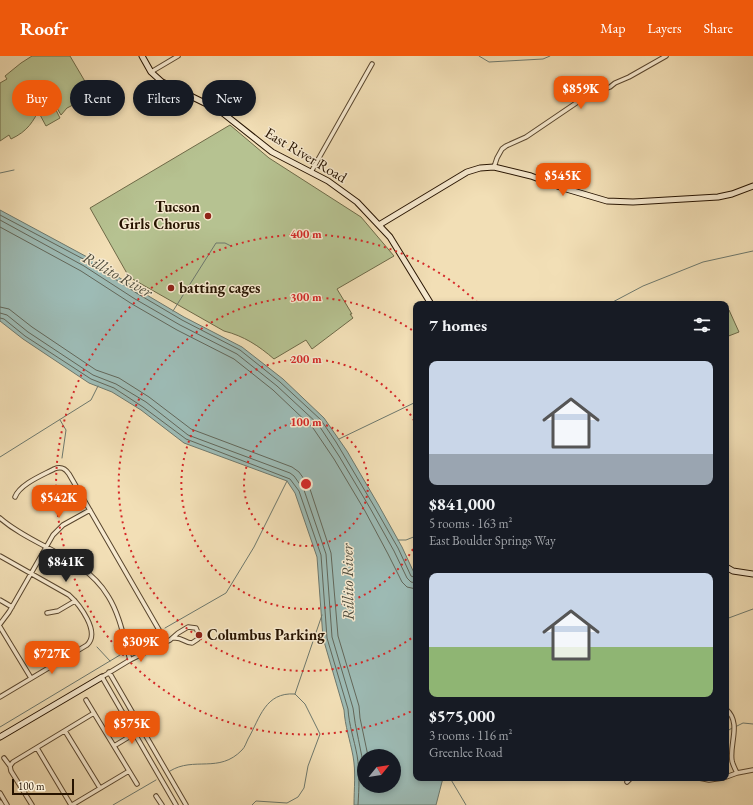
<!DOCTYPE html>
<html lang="en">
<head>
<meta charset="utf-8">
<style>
	:root { --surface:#171b24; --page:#242831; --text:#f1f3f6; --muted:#9ea1a6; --accent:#ea580c }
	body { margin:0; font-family:"EB Garamond",serif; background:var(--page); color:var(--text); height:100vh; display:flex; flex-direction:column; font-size:15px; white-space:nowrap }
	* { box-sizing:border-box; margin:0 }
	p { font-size:13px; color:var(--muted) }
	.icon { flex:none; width:22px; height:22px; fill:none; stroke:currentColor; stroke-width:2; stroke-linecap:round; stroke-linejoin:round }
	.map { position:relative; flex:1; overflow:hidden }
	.sheet { position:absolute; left:413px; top:245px; width:316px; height:480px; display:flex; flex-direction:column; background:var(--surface); border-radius:8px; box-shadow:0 2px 6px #0003 }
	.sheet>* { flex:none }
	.top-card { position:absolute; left:12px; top:24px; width:341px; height:36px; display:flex; gap:8px }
	.needle { width:26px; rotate:60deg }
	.fabs { position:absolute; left:357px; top:693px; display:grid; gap:8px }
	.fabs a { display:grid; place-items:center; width:44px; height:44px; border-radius:50%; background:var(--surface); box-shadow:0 2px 6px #0003; font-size:20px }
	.scale { position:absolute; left:12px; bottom:10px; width:62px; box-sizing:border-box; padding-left:4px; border:2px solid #261300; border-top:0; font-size:11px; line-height:14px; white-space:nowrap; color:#261300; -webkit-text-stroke:3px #f7ead0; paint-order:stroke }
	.price { position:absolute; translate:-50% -34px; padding:0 9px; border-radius:8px; background:var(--accent); color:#fff; font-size:13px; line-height:26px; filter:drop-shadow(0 1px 2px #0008) }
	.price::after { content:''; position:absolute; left:50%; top:24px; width:12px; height:9px; margin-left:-6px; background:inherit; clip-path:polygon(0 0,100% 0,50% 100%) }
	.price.current { background:#222; color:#fff }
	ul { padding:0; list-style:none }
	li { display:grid; align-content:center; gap:8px; height:212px; padding:0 16px }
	li span { display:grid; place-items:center; height:124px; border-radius:8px; color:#555 }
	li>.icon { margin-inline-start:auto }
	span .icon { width:72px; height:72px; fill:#fffc; stroke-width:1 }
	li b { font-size:17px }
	h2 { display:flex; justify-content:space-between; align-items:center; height:48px; padding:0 16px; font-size:17px }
	.tag { padding:0 14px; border-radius:18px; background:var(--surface); box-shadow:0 2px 6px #0003; font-size:14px; line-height:36px }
	.tag.current { background:var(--accent); color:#fff }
	header { display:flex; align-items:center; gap:24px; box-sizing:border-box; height:56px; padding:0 20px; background:var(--accent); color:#fff }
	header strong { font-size:19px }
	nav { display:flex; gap:22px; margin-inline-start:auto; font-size:14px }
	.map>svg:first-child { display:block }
</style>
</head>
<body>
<header>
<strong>Roofr</strong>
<nav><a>Map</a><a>Layers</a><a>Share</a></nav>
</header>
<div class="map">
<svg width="753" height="749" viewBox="0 0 753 749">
	<rect width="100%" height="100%" fill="#f2dfb6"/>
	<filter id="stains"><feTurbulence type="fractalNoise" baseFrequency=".005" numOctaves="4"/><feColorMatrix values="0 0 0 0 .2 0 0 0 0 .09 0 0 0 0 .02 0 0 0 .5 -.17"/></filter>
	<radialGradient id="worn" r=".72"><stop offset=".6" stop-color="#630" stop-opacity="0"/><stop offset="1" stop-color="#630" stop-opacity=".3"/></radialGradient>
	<path fill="#b6c291" stroke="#6e6a48" d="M32,0H70L93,39L67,52L61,59L54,47L41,50C33,66 28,75 11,83L9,79L0,85V27L7,23L5,20L21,7Z
		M53,48L60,62L46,70L39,57L42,51Z
		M230,69L269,102L361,161L394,200L337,233L352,258H350L353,262L312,293L306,284L274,303C259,290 244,280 224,275L129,221L90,152Z
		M729,254L739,276L726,281V256Z"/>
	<path fill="#9dbbb5" stroke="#6d786d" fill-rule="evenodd" d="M0,154L89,202L140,235L184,261L242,291L283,323L324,362L347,395L378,448L402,491L416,521V722H443L436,749H354C354,732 356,716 353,700C350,684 345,670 344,654L323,582L317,501L295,437L287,425L184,387L141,354L112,336L89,327L23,283L0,265ZM364,700H394V730H364Z"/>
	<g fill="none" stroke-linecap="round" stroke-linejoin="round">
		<path stroke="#62675a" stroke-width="1" d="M0,159L87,205L138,238L182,264L240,294L280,326L321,364L336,386L374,450L398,492L411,520L416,522
			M0,164L84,210L135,243L180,269L237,298L277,330L318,368L339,400L370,452L394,495L407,522L411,526L416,527
			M0,171L81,215L132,248L177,274L234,303L273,334L313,372L334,403L365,455L388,498L402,526L407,531L416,533
			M0,251L9,253L32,271L96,314L119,322L149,341L191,373L292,411L299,416L309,430L331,497L338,580L359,650L360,662L368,700
			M0,257L7,259L28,276L93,319L116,328L146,346L188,379L290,417L294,420L304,434L326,498L332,581L353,652C355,673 362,694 364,716
			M0,262L4,263L25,280L91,323L114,332L143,351L186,383L290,423L299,435L321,499L327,582L348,653C349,669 354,683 357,699C360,716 359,732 358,749"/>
		<path stroke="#6d786d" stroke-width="1" d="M479,0L489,6L543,3L550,0
			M0,117L14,114
			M609,248L643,230L703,206L753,195
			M173,255L216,187H225L231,190
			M60,364L66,374L62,402
			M339,383L416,346
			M0,401L91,344L98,330
			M398,484H406L416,480
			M726,563L753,553
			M165,572L226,537L254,491L287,425
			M97,591L110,605
			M134,591L154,578
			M124,597V596
			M295,638L322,559
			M0,671L120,599
			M735,671L743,667L753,668
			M726,676L732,672
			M170,715C194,700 219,718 242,694C245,691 246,687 248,683C260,662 265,636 295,638L305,648L320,678L308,710L304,732L298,741L287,747L256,745L252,749
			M450,722L466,749
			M452,724L475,722
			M113,749L156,724"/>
		<defs>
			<path id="street" d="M151,16L178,0
				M494,111L497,102L502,93L506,90L526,81L585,41L610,31L615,27L629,21L666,0
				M311,116L372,8
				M15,441C20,428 43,419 54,413C61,410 65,412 69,418L166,586
				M0,462C33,491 84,500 108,540C120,559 124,583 130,604
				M0,500L69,539C79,548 101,576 87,589L0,641
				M0,544L12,551
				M47,557L58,555L75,545
				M0,568L9,556L53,479L63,469L90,454
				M0,571L31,622
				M174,582C182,581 185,587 192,587L198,583L199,579L196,572L188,571L178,577L170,584L130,604L102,621L176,749
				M109,616L186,749
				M86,644L137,728
				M726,653C742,667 729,688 732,705C733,709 735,713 737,717
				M65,675L100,732
				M114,690L142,673
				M37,692L71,749
				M4,702L10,710L11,715L32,749
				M10,710L13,706L94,657
				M726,721L737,717L753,714
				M699,722L709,724L723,722
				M627,726L631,722
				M0,737L7,749
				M156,740L162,749
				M0,746L2,749
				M72,749L129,715"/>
			<path id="secondary" d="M142,0L151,16L162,26L219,54L272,96L328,125L357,146L390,181L431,248
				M379,169L467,116L480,112L494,111L531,120L563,132L607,145L633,146L718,141L732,138L753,130
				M726,511L733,515L753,518
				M0,681L102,621"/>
		</defs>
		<use href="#street" stroke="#59462e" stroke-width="5.5"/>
		<use href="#secondary" stroke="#261300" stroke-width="7"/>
		<use href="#street" stroke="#f7ead0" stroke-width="3.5"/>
		<use href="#secondary" stroke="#f7ead0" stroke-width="5"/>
	</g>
	<g fill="none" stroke="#d62828" stroke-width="2" stroke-dasharray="2 4">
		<circle cx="306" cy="428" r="62"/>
		<path d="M416 488A125 125 0 1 1 416 368"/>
		<path d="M416 579A187 187 0 1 1 416 277"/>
		<path d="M416 653A250 250 0 1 1 478 247"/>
	</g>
	<g fill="#8f2418" stroke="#f7ead0" stroke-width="1.5">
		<circle cx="208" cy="160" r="4"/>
		<circle cx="171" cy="232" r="4"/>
		<circle cx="199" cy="579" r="4"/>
	</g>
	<g text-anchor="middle" stroke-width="3" stroke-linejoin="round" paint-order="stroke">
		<g font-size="15" fill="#261300" stroke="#f7ead0">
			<text transform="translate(306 99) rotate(31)" y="5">East River Road</text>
		</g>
		<g font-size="15" font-weight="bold" fill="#261300" stroke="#f7ead0" text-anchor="start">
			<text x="200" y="156" text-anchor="end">Tucson<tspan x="200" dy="17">Girls Chorus</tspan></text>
			<text x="179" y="237">batting cages</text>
			<text x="207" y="584">Columbus Parking</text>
		</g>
		<g font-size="16" font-style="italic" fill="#504e3f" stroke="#f7ead0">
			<text transform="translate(118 218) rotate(29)" y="6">Rillito River</text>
			<text transform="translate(347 526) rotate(-91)" y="6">Rillito River</text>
		</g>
	</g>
	<circle cx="306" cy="428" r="6" fill="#d62828" stroke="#f7ead0" stroke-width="2"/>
	<g font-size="12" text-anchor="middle" font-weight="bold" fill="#d62828" stroke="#f7ead0" stroke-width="3" stroke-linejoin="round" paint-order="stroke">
		<text x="306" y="182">400 m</text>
		<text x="306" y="245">300 m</text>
		<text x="306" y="307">200 m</text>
		<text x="306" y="370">100 m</text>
	</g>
	<rect width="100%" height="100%" filter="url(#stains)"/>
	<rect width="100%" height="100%" fill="url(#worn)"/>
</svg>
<div class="fabs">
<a><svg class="needle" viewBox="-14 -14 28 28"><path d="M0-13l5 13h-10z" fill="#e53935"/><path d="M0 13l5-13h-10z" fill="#9ea1a6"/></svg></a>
</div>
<div class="scale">100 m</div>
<b class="price" style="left:581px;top:54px">$859K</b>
<b class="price" style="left:563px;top:141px">$545K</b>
<b class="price" style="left:59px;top:463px">$542K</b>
<b class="price current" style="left:66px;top:527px">$841K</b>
<b class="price" style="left:141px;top:607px">$309K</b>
<b class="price" style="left:52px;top:619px">$727K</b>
<b class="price" style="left:132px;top:689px">$575K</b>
<div class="top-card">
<a class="tag current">Buy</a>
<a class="tag">Rent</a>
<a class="tag">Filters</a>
<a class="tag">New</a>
</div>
<section class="sheet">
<h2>7 homes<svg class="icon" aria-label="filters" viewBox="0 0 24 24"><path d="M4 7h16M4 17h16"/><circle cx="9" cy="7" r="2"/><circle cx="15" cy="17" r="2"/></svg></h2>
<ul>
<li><span style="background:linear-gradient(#c9d6e8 75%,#9aa5b1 0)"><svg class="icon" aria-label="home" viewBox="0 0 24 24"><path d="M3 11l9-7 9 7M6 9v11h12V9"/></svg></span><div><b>$841,000</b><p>5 rooms · 163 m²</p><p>East Boulder Springs Way</p></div></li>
<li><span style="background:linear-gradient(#c9d6e8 60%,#8fb573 0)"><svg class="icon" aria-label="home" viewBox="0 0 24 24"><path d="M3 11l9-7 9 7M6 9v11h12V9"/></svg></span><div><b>$575,000</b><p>3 rooms · 116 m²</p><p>Greenlee Road</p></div></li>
</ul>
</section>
</div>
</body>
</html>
